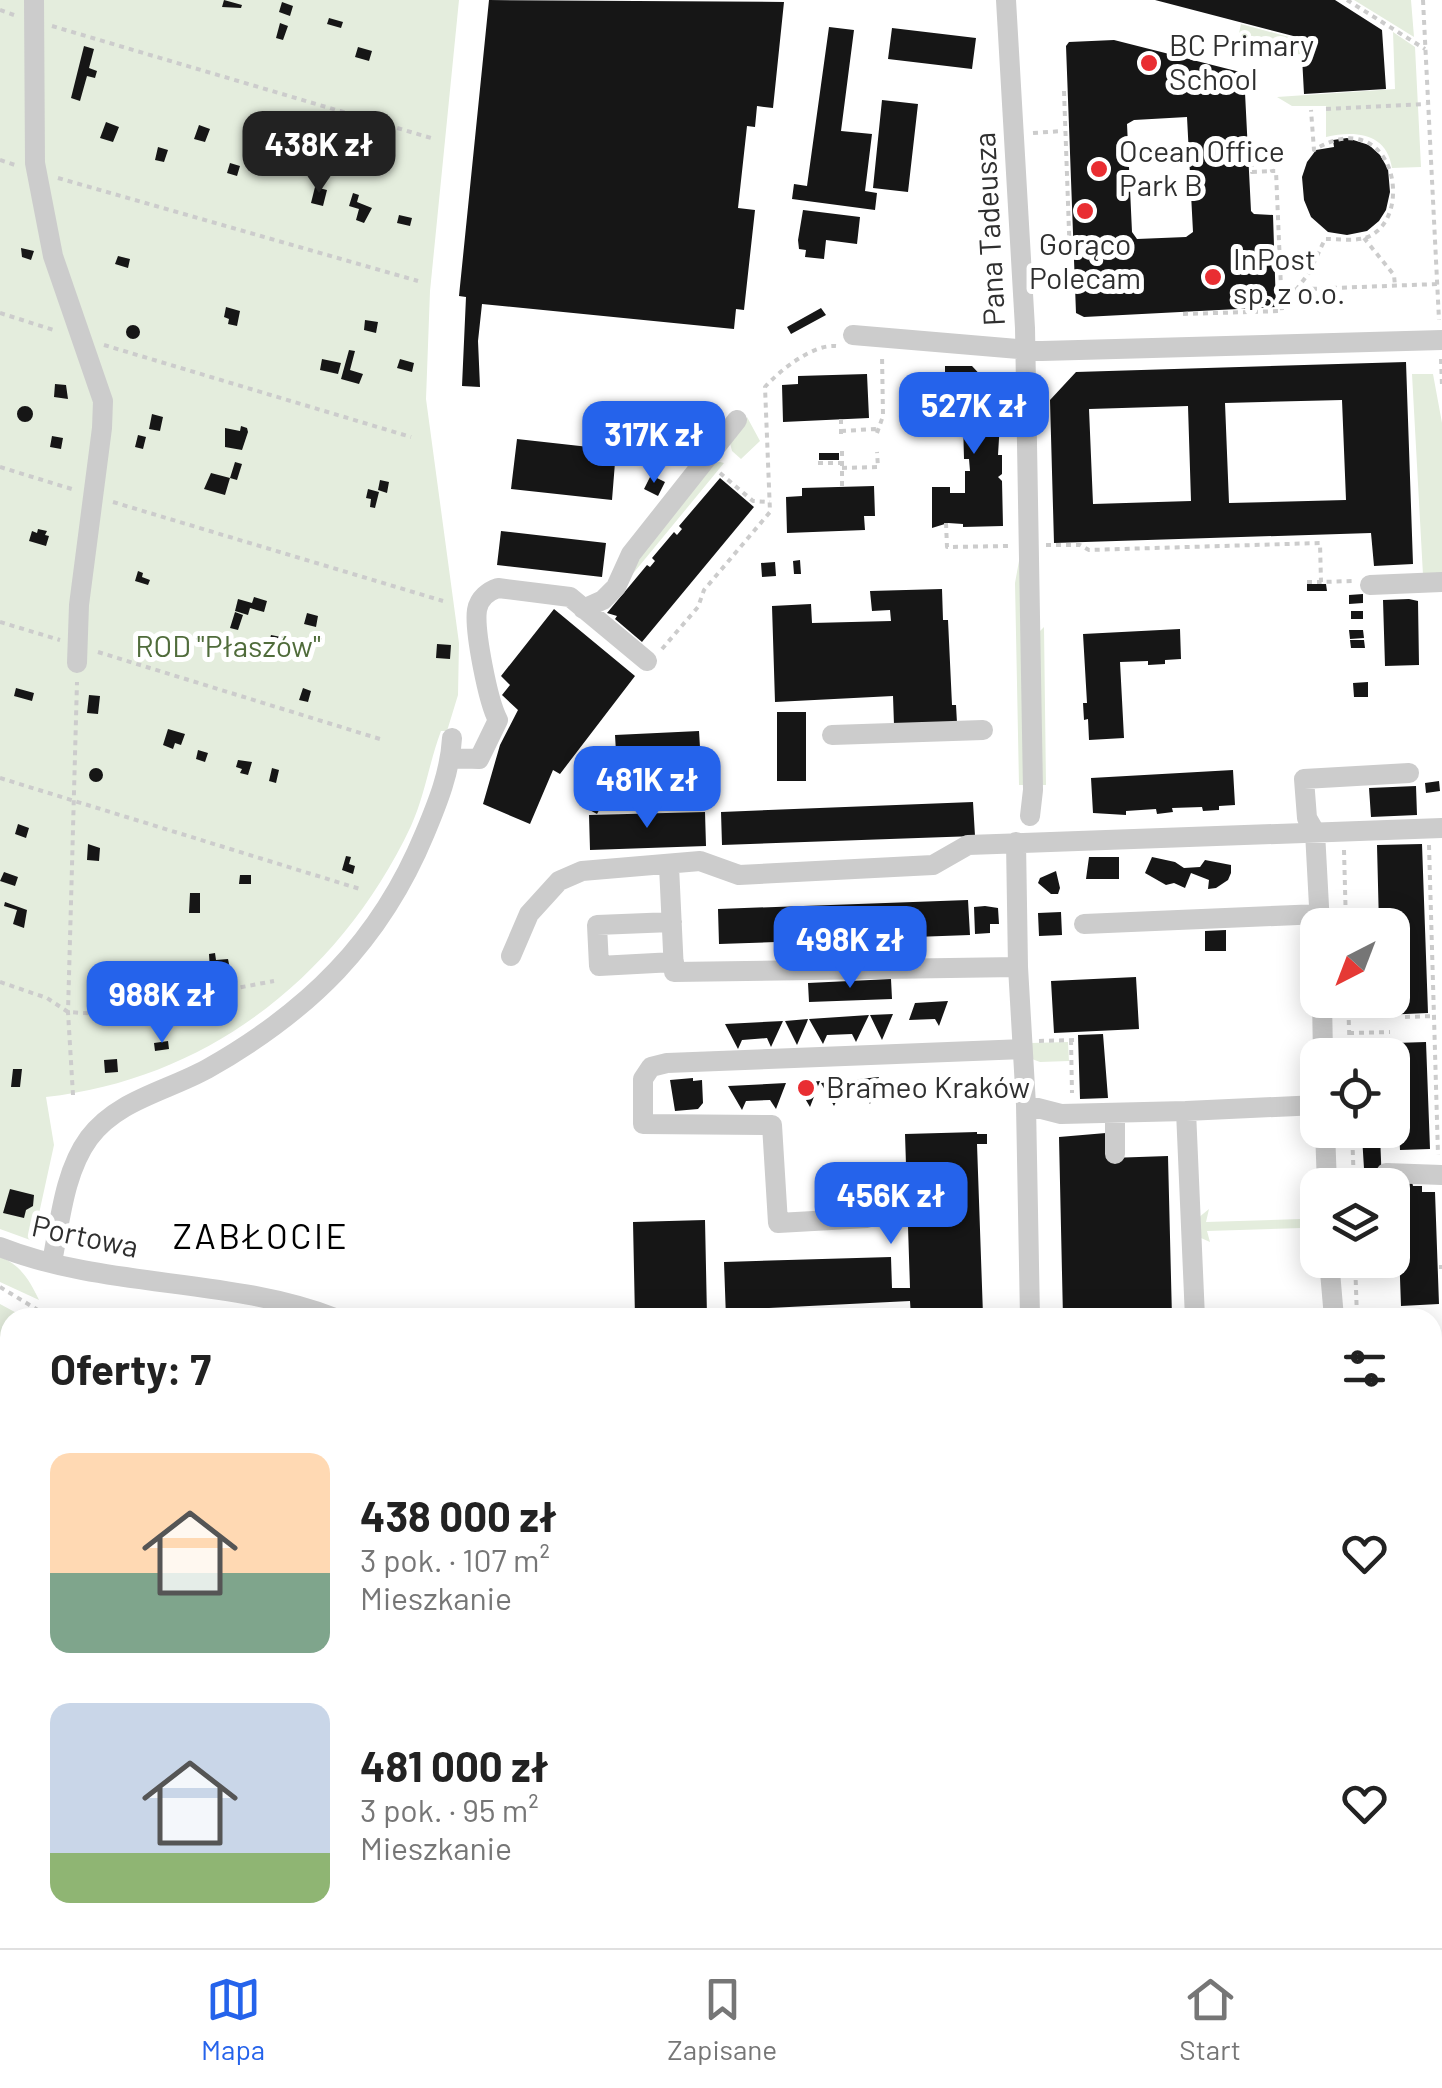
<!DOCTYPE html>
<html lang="pl">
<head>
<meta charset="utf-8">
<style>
	:root { --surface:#fff; --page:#f2f2f2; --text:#222; --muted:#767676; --line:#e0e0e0; --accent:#2563eb }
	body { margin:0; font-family:Barlow,sans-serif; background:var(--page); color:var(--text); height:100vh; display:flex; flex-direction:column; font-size:38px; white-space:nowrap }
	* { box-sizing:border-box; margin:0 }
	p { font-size:32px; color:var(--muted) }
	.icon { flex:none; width:55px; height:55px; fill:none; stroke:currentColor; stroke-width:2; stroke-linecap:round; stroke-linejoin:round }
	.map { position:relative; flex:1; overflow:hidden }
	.details { position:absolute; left:0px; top:1308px; width:1442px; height:642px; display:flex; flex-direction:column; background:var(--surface); border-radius:30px 30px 0 0; box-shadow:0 5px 25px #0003 }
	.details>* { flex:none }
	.needle { width:65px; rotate:222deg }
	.buttons { position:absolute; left:1300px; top:908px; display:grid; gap:20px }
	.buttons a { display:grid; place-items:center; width:110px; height:110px; border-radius:20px; background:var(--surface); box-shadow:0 5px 25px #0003; font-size:50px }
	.price { position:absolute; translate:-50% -85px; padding:0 22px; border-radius:20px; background:var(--accent); color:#fff; font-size:32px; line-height:65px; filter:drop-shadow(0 2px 5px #0008) }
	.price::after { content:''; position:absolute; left:50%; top:60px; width:30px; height:22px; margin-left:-15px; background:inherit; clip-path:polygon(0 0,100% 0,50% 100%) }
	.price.selected { background:#222; color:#fff }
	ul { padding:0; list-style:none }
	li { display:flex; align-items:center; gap:30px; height:250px; padding:0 50px }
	li span { display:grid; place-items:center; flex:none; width:280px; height:200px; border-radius:20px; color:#555 }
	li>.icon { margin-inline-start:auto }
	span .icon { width:120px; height:120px; fill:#fffc; stroke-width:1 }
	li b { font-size:42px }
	h2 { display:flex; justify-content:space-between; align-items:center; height:120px; padding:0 50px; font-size:42px }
	.tabs { display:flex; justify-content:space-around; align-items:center; height:140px; border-top:2px solid var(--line); background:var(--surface); font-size:28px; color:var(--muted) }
	.tabs a { display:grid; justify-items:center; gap:5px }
	.tabs .selected { color:var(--accent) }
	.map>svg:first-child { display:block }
</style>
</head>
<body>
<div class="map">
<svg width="1442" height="1948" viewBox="0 0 1442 1948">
	<rect width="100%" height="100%" fill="#fff"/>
	<path fill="#e4eddd" d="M0,0H459L430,291L426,399L459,643L458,695L447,731H441C429,763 425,795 411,826C342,973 210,1079 46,1097L54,1145L33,1241L0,1229Z
		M1354,0H1411L1414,37Z
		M1241,24L1300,40L1301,54C1267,56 1268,45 1238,38Z
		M1393,32L1415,47L1421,167L1392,168C1387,133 1355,130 1326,137V106H1292L1277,97L1395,89Z
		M1412,374H1433L1442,423V575H1423Z
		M747,417L760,441L741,459L732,451L730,443Z
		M720,462L724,463L617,593L636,556L713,463Z
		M1019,561H1022L1025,785H1019L1015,583Z
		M1044,627L1046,785H1040L1039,632Z
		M1068,1042L1069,1061L1040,1062L1032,1059L1031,1043Z
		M1304,1207L1317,1213V1234L1305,1240L1301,1228L1207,1231L1210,1242L1201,1238L1198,1218L1209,1209L1206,1222L1301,1219Z
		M0,1257C20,1264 30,1281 39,1300L0,1282Z
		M0,1304L24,1317L10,1318V1360L0,1354Z
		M1433,1440L1442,1441V1501L1433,1507Z
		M0,1854L10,1856V1940H238L250,1948H0Z
		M682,1940H764L779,1948H688Z"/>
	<path fill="#c8dded" d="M0,1354L10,1360V1839L0,1837Z
		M256,1940H682L688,1948H263Z"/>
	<path fill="#161616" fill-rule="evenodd" d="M224,0L242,5L241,8L222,7Z
		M489,0L784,2L773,108L757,106L755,127L747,126L738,208L755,210L744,310L736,309L734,329L482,304L478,341L480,387L462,386L466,297L459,296Z
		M1155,0H1335L1382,30L1386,89L1304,94L1301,38Z
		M282,2L293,6L290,16L279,12Z
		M329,18L343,22L341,28L327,24Z
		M280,23L288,26L283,40L276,38Z
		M829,27L854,30L841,131L872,134L865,191L877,193L875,210L792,199L794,184L807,186Z
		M892,28L976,38L972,69L888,59Z
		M1114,40L1244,73L1251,211L1254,214L1273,215L1276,307L1084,317L1076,313L1066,46L1069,42ZM1187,117L1193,232L1186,237L1137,239L1132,232L1127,124L1134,120Z
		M84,46L94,49L89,68L97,71L95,78L87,76L80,101L71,98Z
		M358,47L372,51L369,61L355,57Z
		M882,100L918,104L908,192L873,188Z
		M106,122L119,127L113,142L100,138Z
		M199,125L210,129L205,142L194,139Z
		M1347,138L1369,145L1380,155L1388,169L1390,192L1386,210L1379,221L1367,231L1347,235L1328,232L1311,217L1304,200L1302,177L1307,162L1316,150L1334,147L1333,140Z
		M158,147L168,150L164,162L155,160Z
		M230,163L240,166L237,176L227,173Z
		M315,187L327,190L323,206L311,203Z
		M353,193L359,195L357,202L372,208L364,223L356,220L359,209L349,206Z
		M803,210L860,217L857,244L826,240L824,259L805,257L806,250L799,249L798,240Z
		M399,215L412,218L410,226L397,223Z
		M21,248L34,251L31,260L22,257Z
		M118,256L130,259L128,268L115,264Z
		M226,307L240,311L237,326L228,324L229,319L224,317Z
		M821,308L826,315L791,334L787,327Z
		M365,320L378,322L376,333L364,330Z
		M126 332a7 7 0 1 1 14 0a7 7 0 1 1-14 0Z
		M349,350L355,351L350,370L363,374L359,384L341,379Z
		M322,359L341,363L338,374L320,370Z
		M400,359L414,363L412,372L397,368Z
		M1406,362L1413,564L1374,566L1371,533L1054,543L1050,400L1076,372ZM1342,400L1346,500L1229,503L1225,403ZM1188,406L1191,501L1093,504L1089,409Z
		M945,366H972L1000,396H997V405H1001L998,455H1002V474L998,477L1002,481L1003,526L963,527V524L948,523L932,528V487H950V493H965V471H970L969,459H964L963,421H969V408L963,409V391H945Z
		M867,374L869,418L783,422L782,385L798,384V376Z
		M55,384L66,385L68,399L54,397Z
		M17 414a8 8 0 1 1 16 0a8 8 0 1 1-16 0Z
		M152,414L163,417L160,431L149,429Z
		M241,426L247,428L248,432L242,450L225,447V428L240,431Z
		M138,435L146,437L143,449L135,447Z
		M52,436L63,438L61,449L50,447Z
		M517,439L616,450L612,500L511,489Z
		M819,453H839V460H819Z
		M235,462L242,464L237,480L230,478L225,495L204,489L211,473L230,478Z
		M651,475L665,482L658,496L644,489Z
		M720,478L754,507L642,642L615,619L617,616L607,613L647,565L650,567L655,561L652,558L674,532L677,535L682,529L679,526Z
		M380,480L389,482L387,493L378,490Z
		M874,486L875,516H864L865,530L787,533L786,497L802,496V488Z
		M368,489L379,492L375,508L370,507L371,499L366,498Z
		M38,529L47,531L45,535L49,536L46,546L29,541L32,531L37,533Z
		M501,531L606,543L602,577L497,565Z
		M800,560L801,574H794L793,561Z
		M775,562L776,576L762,577L761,563Z
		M138,571L143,573L142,577L150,580L148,585L135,581Z
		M1307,584H1326L1327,591H1307Z
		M942,589L943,620H948L952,705H956L957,723L894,725L893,696L775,702L772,606L811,604L812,623L891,621L890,610L872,611L870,591Z
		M1363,594V603L1349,604V595Z
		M254,597L267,601L264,612L250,608L248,615L235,611L238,599L252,603Z
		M1409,599L1418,601L1419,665L1385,666L1383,600Z
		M554,609L635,676L560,774L553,770L530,824L483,804L500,745L518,710L502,695L510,685L501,676Z
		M1351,611H1363V619H1351Z
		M235,612L243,615L238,630L230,628Z
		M307,613L318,616L316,627L304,624Z
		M1180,629L1181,659L1165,660V664L1148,665V661L1120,662L1124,738L1089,740L1088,719L1084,720L1083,703H1087L1083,634Z
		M1349,630H1363L1364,638L1350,639Z
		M271,635L286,638L283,650L268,646Z
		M1350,640H1364L1365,648H1351Z
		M437,644L451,645L450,659L436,658Z
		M1368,682V697H1354L1353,683Z
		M16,688L34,693L32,701L14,696Z
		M303,688L311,691L308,702L299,700Z
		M89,695L100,696L98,714L87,713Z
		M777,712H806V781H777Z
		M168,729L185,734L181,745L175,743L173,749L163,745Z
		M699,731L701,764L617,769L615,735Z
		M198,750L208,753L205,762L196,759Z
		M238,760L252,762L248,775L240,773L242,769L236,767Z
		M605,763L620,771L597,814L582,806Z
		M272,768L279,770L276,783L269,781Z
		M89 775a7 7 0 1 1 14 0a7 7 0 1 1-14 0Z
		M1233,770L1235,805L1219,806V810L1203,811L1202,807L1172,808L1173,812L1157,814L1156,809L1126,811V815L1093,813L1091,778Z
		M1439,781L1440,791L1426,793L1425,783Z
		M1416,786L1417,815L1371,817L1369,788Z
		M973,802L975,836L722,845L721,812Z
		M705,812L706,846L590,850L589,815Z
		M18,824L29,828L26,838L15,834Z
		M88,844L100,848L99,861L87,860Z
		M1422,844L1428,1013L1383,1015L1382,1000H1392V925H1379L1377,845Z
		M346,856L351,857L349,864L355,866L353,874L342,870Z
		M1089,857H1119V879H1086Z
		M1152,857L1175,862L1184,868L1200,867L1205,860L1231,865V873L1228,880L1216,888L1208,889L1209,880L1191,873L1185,888L1174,883L1166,885L1145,873Z
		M1056,871L1060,888L1058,894H1051L1038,883L1040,878Z
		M4,872L18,877L15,886L0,881Z
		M240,875H251V884H239Z
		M190,893H200V913H189Z
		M968,900L970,935L719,944L718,909Z
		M5,902L27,910L24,928L13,924L17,910L4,906Z
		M985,906L998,908L999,924H990V933L975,934L974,907Z
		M1061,912L1062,935L1039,936L1038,913Z
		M1226,930V951H1205V931Z
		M215,953L216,960L228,959L230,969L210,971L209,954Z
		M102,969L110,970L108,988L99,987Z
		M1136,977L1139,1029L1054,1033L1051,981Z
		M891,979L892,999L809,1002L808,983Z
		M948,1001L939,1026L935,1019L909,1020L915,1003Z
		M893,1014L882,1040L870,1015Z
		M869,1015L856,1042L852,1034L827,1035L823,1044L809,1019Z
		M808,1019L807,1022L797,1045L785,1021Z
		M783,1021L771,1047L767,1038L742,1040L738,1049L725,1024Z
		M1103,1034L1108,1098L1080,1099L1078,1035Z
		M168,1041L169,1049L155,1051L154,1043Z
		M1426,1042L1430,1149L1400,1150L1395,1043Z
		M117,1059L118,1072L105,1073L104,1060Z
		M13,1069H22L20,1087H11Z
		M879,1077L870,1104L865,1096L838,1098L834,1106L821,1083Z
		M693,1078V1081L702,1080L703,1103L698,1109L675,1111L670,1080Z
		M820,1081L810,1107L796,1083Z
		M786,1083L776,1109L770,1100L746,1101L742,1110L728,1086Z
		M977,1132V1134H987V1144H977L983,1315L911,1317L910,1301L769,1308V1318H726L724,1262L891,1257L892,1288H910L905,1134Z
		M1106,1133L1110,1158L1168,1156L1172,1318H1063L1059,1137Z
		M1380,1135L1382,1185H1365L1362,1136Z
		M1400,1182H1412L1413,1186H1422V1192H1435L1439,1304L1401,1306L1397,1193H1400Z
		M10,1189L34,1195L33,1206L26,1210L24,1218L3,1213Z
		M705,1220L707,1316L635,1318L633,1222Z
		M1438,1555L1442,1563V1666L1432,1671V1558Z
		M1432,1904L1442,1916V1948H1399L1393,1940H1432Z
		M1142,1940H1199L1189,1948H1126Z"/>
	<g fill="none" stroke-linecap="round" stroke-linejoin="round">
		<path stroke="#ccc" stroke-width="4" stroke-dasharray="5 5" stroke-linecap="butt" d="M1347,0L1425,49
			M1423,0L1439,320
			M0,10L14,15
			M52,26L431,138
			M1064,91L1070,259
			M1326,109L1426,104
			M1033,133L1063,131
			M1250,142L1252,172L1272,171
			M0,160L15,165
			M58,178L418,281
			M1364,238L1394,275L1395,286
			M1282,290L1437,284
			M1296,290L1309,273L1325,239C1337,239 1354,241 1365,238C1417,221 1395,101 1314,150L1311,110
			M0,313L57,331
			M1183,314L1282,311L1276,171H1272L1271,165
			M104,345L411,437
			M1441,359L1442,386
			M841,419V437
			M841,431L876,429
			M877,433L883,416L882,354
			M842,451V487
			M818,463H842
			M0,467L75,490
			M842,468L878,467L877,452
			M720,473L753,501L770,502
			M113,502L443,601
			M946,523L947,547L1008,546
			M1046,545H1080L1089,550L1320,543L1321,582L1353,581
			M1307,582H1321
			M0,622L60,640
			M662,649L698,607L704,590L770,512L765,387C780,370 813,344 836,346
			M98,652L380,739
			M0,778L360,889
			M1429,845L1438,1155
			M1344,850L1346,925
			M0,982L47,998L68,1012L98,1014L274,981
			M1348,1000L1350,1055
			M1405,1017L1434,1016
			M1349,1033L1390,1032
			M1071,1040L1072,1093
			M1039,1041L1074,1040
			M73,1095L68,1012L77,682
			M1352,1130L1354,1185
			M1355,1260L1357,1318
			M1439,1267H1442
			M0,1287L51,1318
			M1432,1328H1442
			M1432,1511L1442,1505
			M0,1870L10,1873
			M1432,1895L1442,1908
			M87,1940L94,1948
			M200,1940L210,1948
			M786,1940L805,1948
			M1027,1948L1041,1940"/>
		<path stroke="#ccc" stroke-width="20" d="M34,0L35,163L53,256L103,401L102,428L79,605L77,663
			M1006,0L1025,328L1033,790L1030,816
			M853,335L1042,351L1442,340
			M1370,585L1442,582
			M583,609L603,600L616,587L631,554L737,420
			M832,735L983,730
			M451,758L479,759L498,720C488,702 474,630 477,610C479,598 489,591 498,588L570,597L647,661
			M669,866L674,972L1018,967L1016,842
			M672,922L597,925L599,966L674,962
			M1084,924L1320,914
			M1320,925L1315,832L1307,818L1304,779L1409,773
			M511,956L529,914L559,881L582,871L700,861L739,875L933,865L968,845L1442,828
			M1018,967L1026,1105L1030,1318
			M1322,1000L1323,1055
			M1026,1105L1061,1114L1186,1111
			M1115,1113V1154
			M1325,1130L1327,1185
			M1386,1173L1442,1175
			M867,1218L778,1223L772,1125L643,1124V1079L651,1067L667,1063L1022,1049
			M0,1247C106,1289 229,1277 335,1318
			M1329,1260L1334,1318
			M52,1262C60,1222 64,1172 89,1138C117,1100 167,1091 207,1069C308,1012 380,942 425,833C438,802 450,772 452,738
			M1195,1318L1186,1111L1318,1105
			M1432,1422H1442
			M1432,1804L1442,1798
			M1432,1838L1442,1851
			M1266,1940L1273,1948
			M1366,1940L1371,1948
			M1085,1948L1094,1940"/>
		<path stroke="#848484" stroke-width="5" stroke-dasharray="10 8" stroke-linecap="butt" d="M1432,1719L1442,1715
			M875,1948L894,1940
			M923,1948L942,1940"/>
	</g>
	<g fill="#e92e32" stroke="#fff" stroke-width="4">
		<circle cx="1149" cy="63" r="10"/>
		<circle cx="1099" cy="169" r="10"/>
		<circle cx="1085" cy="211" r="10"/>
		<circle cx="1213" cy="277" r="10"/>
		<circle cx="806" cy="1088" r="10"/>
	</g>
	<g text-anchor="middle" stroke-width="10" stroke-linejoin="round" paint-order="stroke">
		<g font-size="30" fill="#2f2f2f" stroke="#fff" text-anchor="start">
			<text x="1169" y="56">BC Primary<tspan x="1169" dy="34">School</tspan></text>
			<text x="1119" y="162">Ocean Office<tspan x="1119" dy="34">Park B</tspan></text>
			<text x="1085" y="255" text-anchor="middle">Gorąco<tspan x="1085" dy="34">Polecam</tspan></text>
			<text x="1233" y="270">InPost<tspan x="1233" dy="34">sp. z o.o.</tspan></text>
			<text x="826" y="1098">Brameo Kraków</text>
		</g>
		<g font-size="30" fill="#2f2f2f" stroke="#fff">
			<text transform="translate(990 229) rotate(-93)" y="10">Pana Tadeusza</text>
			<text transform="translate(85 1237) rotate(12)" y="10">Portowa</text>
		</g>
		<g font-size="30" fill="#506c3b" stroke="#fff">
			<text x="228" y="657">ROD "Płaszów"</text>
		</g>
		<g font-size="35" letter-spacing="2.5" fill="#000" stroke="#fff">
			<text x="261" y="1249">ZABŁOCIE</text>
		</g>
	</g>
</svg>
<div class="buttons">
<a><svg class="needle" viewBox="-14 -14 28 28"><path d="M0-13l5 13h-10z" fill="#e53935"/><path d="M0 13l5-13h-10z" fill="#767676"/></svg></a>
<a><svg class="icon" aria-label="locate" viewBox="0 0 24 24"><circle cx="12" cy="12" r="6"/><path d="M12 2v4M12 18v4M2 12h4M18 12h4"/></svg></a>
<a><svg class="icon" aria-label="layers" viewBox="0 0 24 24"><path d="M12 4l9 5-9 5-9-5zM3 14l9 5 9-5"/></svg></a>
</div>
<b class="price selected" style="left:319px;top:196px">438K zł</b>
<b class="price" style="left:974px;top:457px">527K zł</b>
<b class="price" style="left:654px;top:486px">317K zł</b>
<b class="price" style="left:647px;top:831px">481K zł</b>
<b class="price" style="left:850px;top:991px">498K zł</b>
<b class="price" style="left:162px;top:1046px">988K zł</b>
<b class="price" style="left:891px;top:1247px">456K zł</b>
<section class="details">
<h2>Oferty: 7<svg class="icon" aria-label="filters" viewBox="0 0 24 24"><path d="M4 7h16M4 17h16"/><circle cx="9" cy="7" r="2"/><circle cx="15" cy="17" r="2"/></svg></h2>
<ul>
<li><span style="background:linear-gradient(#ffd9b3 60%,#7fa58c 0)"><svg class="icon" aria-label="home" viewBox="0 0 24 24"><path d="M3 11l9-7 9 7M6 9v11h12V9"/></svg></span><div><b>438 000 zł</b><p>3 pok. · 107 m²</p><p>Mieszkanie</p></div><svg class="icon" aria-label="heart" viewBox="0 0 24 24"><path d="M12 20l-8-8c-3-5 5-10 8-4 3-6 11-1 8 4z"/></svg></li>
<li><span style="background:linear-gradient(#c9d6e8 75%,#8fb573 0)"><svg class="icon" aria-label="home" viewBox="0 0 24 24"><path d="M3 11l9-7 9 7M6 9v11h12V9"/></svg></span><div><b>481 000 zł</b><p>3 pok. · 95 m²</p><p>Mieszkanie</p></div><svg class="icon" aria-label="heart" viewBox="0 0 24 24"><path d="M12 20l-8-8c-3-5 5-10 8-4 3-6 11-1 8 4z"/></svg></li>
</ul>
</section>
</div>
<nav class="tabs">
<a class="selected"><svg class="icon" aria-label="map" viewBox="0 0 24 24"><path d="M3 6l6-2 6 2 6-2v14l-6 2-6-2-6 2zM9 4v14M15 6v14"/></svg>Mapa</a>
<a><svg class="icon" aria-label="saved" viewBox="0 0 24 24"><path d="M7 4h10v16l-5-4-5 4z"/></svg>Zapisane</a>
<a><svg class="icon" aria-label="home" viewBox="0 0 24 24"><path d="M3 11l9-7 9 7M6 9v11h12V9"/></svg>Start</a>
</nav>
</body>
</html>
